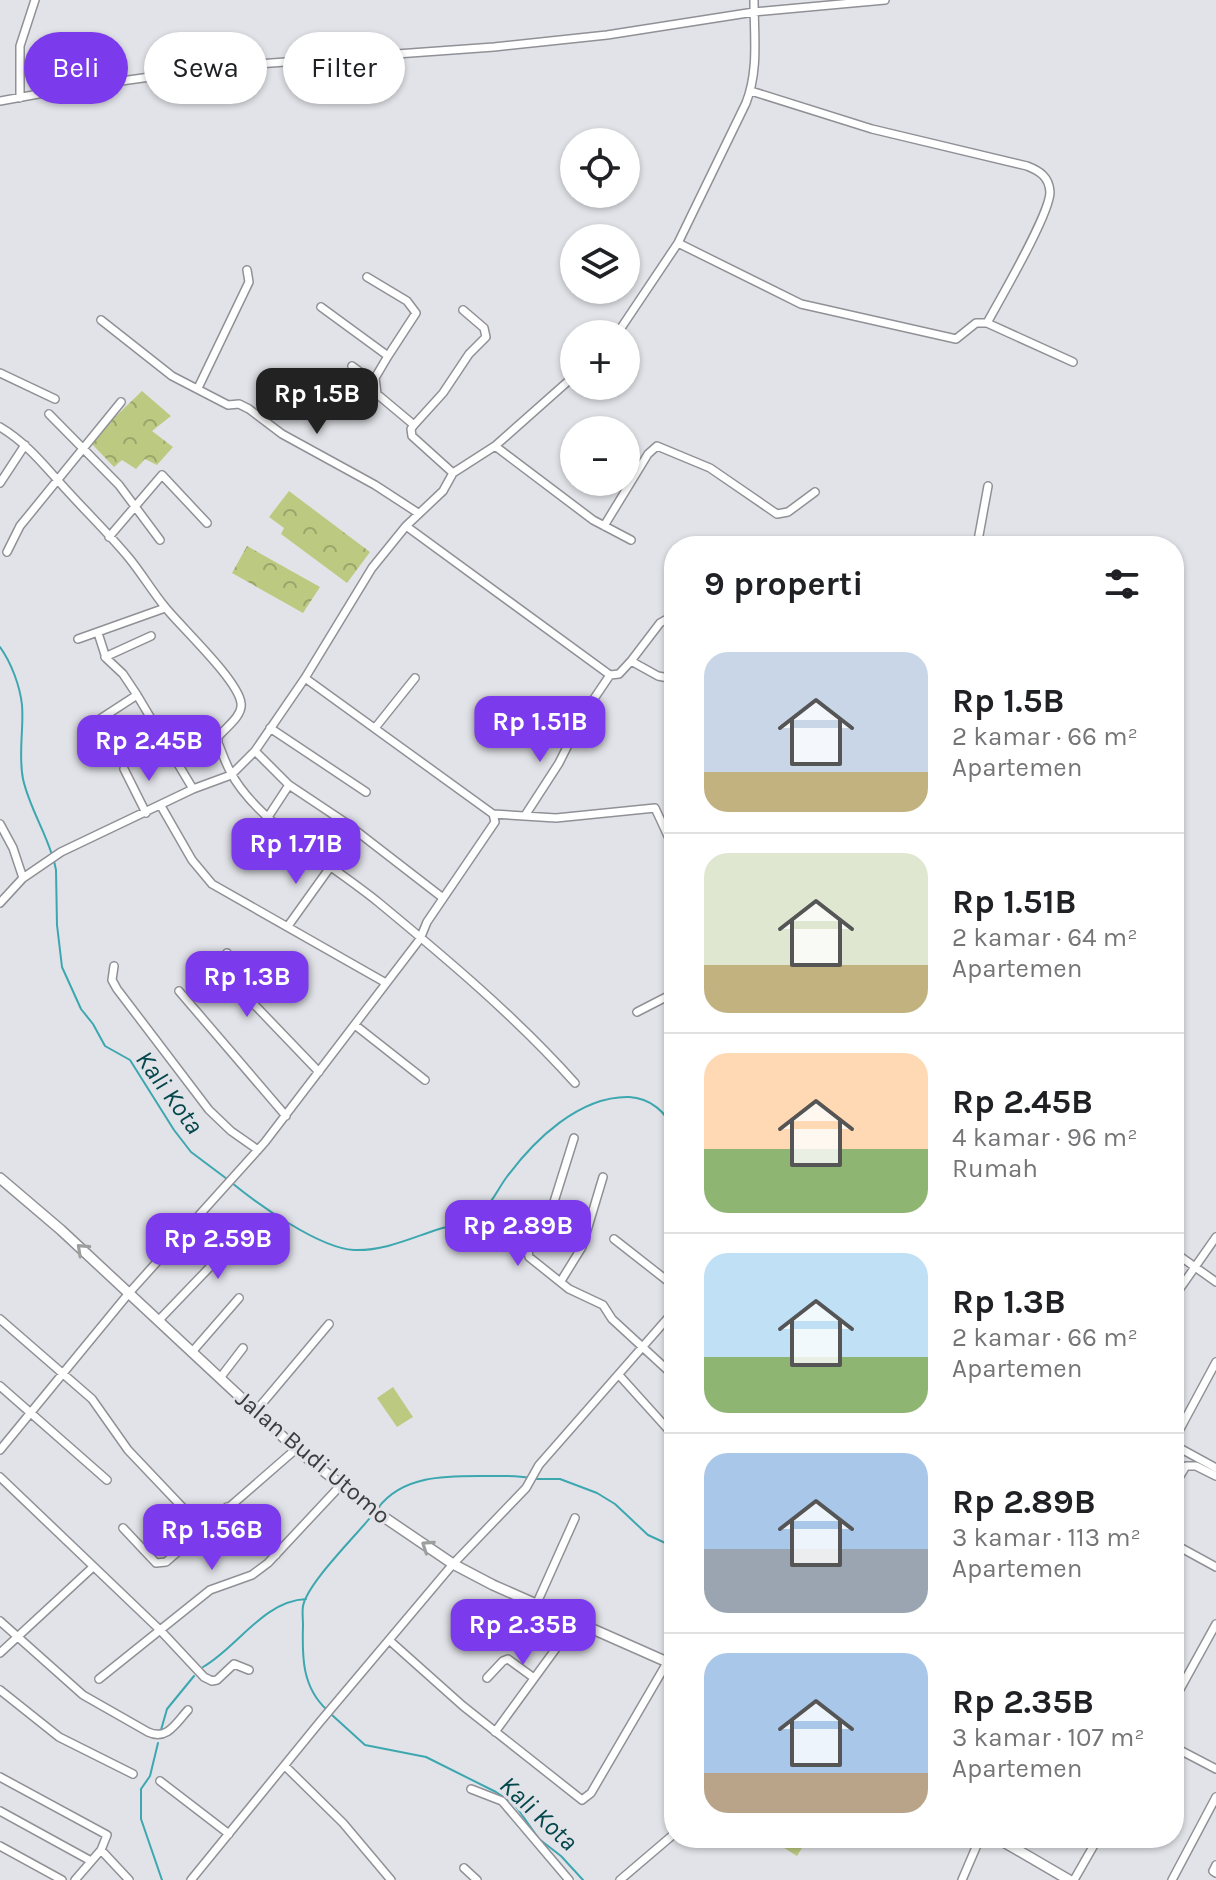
<!DOCTYPE html>
<html lang="id">
<head>
<meta charset="utf-8">
<style>
	:root { --surface:#fff; --page:#f6f6f6; --text:#202124; --muted:#757577; --line:#e0e0e0; --accent:#7c3aed }
	body { margin:0; font-family:Karla,sans-serif; background:var(--page); color:var(--text); height:100vh; display:flex; flex-direction:column; font-size:30px; white-space:nowrap }
	* { box-sizing:border-box; margin:0 }
	p { font-size:26px; color:var(--muted) }
	.icon { flex:none; width:44px; height:44px; fill:none; stroke:currentColor; stroke-width:2; stroke-linecap:round; stroke-linejoin:round }
	.map { position:relative; flex:1; overflow:hidden }
	.sheet { position:absolute; left:664px; top:536px; width:520px; height:1312px; display:flex; flex-direction:column; background:var(--surface); border-radius:32px; box-shadow:0 2px 6px #0004 }
	.sheet>* { flex:none }
	.top-card { position:absolute; left:24px; top:32px; width:520px; height:72px; display:flex; gap:16px }
	.tools { position:absolute; left:560px; top:128px; display:grid; gap:16px }
	.tools a { display:grid; place-items:center; width:80px; height:80px; border-radius:50%; background:var(--surface); box-shadow:0 2px 6px #0004; font-size:40px }
	.price { position:absolute; translate:-50% -68px; padding:0 18px; border-radius:16px; background:var(--accent); color:#fff; font-size:26px; line-height:52px; filter:drop-shadow(0 2px 4px #0008) }
	.price::after { content:''; position:absolute; left:50%; top:48px; width:24px; height:18px; margin-left:-12px; background:inherit; clip-path:polygon(0 0,100% 0,50% 100%) }
	.price.on { background:#222; color:#fff }
	ul { padding:0; list-style:none }
	li { display:flex; align-items:center; gap:24px; height:200px; padding:0 40px }
	li+li { border-top:2px solid var(--line) }
	li span { display:grid; place-items:center; flex:none; width:224px; height:160px; border-radius:24px; color:#555 }
	li>.icon { margin-inline-start:auto }
	span .icon { width:96px; height:96px; fill:#fffc; stroke-width:1 }
	li b { font-size:34px }
	h2 { display:flex; justify-content:space-between; align-items:center; height:96px; padding:0 40px; font-size:34px }
	.chip { padding:0 28px; border-radius:36px; background:var(--surface); box-shadow:0 2px 6px #0004; font-size:28px; line-height:72px }
	.chip.on { background:var(--accent); color:#fff }
	.map>svg:first-child { display:block }
</style>
</head>
<body>
<div class="map">
<svg width="1216" height="1880" viewBox="0 0 1216 1880">
	<defs>
		<pattern id="park-crowns" width="20" height="18" patternUnits="userSpaceOnUse" patternTransform="scale(2)"><rect width="20" height="18" fill="#bcca81"/><path d="M2 6a3 3 0 1 1 6 0M12 15a3 3 0 1 1 6 0" fill="none" stroke="#9aa56b"/></pattern>
	</defs>
	<rect width="100%" height="100%" fill="#e2e3e8"/>
	<path fill="url(#park-crowns)" d="M142,391L171,416L152,431L173,447L157,465L145,459L136,469L122,460L114,467L90,442L110,413L116,416Z
		M289,491L370,552L347,583L281,534L284,528L269,517Z
		M247,546L320,587L303,613L232,573Z"/>
	<path fill="#bcca81" d="M393,1387L413,1417L397,1427L377,1398Z
		M768,1838H808L797,1856Z"/>
	<g fill="none" stroke-linecap="round" stroke-linejoin="round">
		<path stroke="#3da7b0" stroke-width="2" d="M0,647C11,662 20,686 22,705C24,729 18,754 23,779C29,806 44,829 52,855
			M54,861L56,870L57,925L62,967L81,1009L93,1024L105,1046L130,1060L174,1130L191,1152L227,1179
			M232,1183C259,1205 319,1248 354,1250C383,1251 409,1239 436,1230C450,1225 470,1223 481,1213C492,1203 498,1189 506,1178C534,1140 579,1096 629,1097C650,1098 667,1112 674,1132
			M536,1479H560L597,1493L615,1504L648,1535L674,1547
			M378,1508C404,1473 452,1476 491,1476C504,1476 517,1475 530,1478
			M203,1667C237,1648 263,1601 306,1599
			M327,1710C302,1687 302,1657 303,1625C303,1619 302,1612 303,1606C308,1582 357,1535 374,1513
			M332,1715L365,1745L426,1757L496,1792L515,1805L539,1839L561,1856L583,1880
			M161,1730L167,1709L194,1676
			M158,1743L150,1776L141,1789V1819L162,1880"/>
		<defs>
			<path id="minor" d="M751,91L872,129L1027,166C1040,171 1049,177 1050,192C1050,214 1000,299 987,323
				M20,98V46L35,0
				M0,101L71,88L229,66L494,47L607,35L754,12L885,0
				M678,243L801,304L956,339L976,323H987L1073,362
				M321,307L388,356L416,313L407,301L367,277
				M101,320L172,376L228,405L239,404L249,409L282,434L375,485L418,513
				M617,334L678,243L746,103C759,70 754,35 754,0
				M388,356L375,378L377,394L414,425L411,429L412,436L453,473
				M352,366L374,382
				M0,373L55,399
				M198,388L249,282L247,270
				M49,414L119,485L160,540
				M414,425L443,393L469,354L486,337L484,328L463,310
				M0,427C22,440 38,458 54,476C78,504 105,529 129,558C142,574 152,591 165,607C181,627 238,680 241,703C243,716 225,728 218,737V743C222,752 225,762 230,771C255,821 334,866 378,902C447,959 516,1017 575,1083
				M495,446L593,520L631,540
				M0,483L25,445
				M406,526L610,675L619,674L631,661L658,676L674,679
				M604,526L648,454L657,446L710,468L777,514L788,512L815,492
				M109,537L162,475L207,523
				M977,546L988,486
				M7,552L20,526L121,402
				M98,633L106,658L123,674L137,695L193,789
				M78,639L165,608
				M105,657L151,636
				M631,661L660,623L667,619L674,620
				M94,723L137,695
				M270,728L366,792
				M375,728L415,678
				M255,751L289,785L346,823L443,898
				M124,769L146,813
				M161,806L192,860L212,884L386,983
				M493,814L556,818L655,808L674,849
				M526,814L559,763L583,715L610,675
				M268,817L289,785
				M0,824L13,848L23,878
				M0,903L23,878L61,852L193,789L231,775L255,751L305,678L372,568L406,526L443,491L453,473L495,446L574,376
				M288,926L331,866
				M227,953L223,972L319,1072
				M114,966L112,980L117,989L209,1110L231,1131L258,1150
				M179,991L286,1116
				M637,1012L674,993
				M355,1025L425,1080
				M574,1138L548,1221L528,1250L529,1257L569,1289L603,1305L612,1319L674,1376
				M614,1239L674,1286
				M1174,1252L1216,1282
				M561,1281L582,1247L603,1177
				M1174,1297L1216,1237
				M0,1319L92,1399L128,1450L203,1529
				M159,1320L255,1220
				M192,1352L239,1298
				M619,1375L674,1436
				M220,1378L243,1348
				M0,1386L107,1480
				M255,1412L329,1324
				M1174,1440L1216,1362
				M1174,1445L1216,1468
				M0,1450L129,1293L265,1142L420,939L427,922L495,822L493,814L305,678
				M0,1477L160,1630L204,1677L212,1681L217,1680L234,1664L249,1670
				M1174,1486L1186,1466H1196L1216,1476
				M227,1507L276,1555
				M123,1528L156,1563L166,1562L296,1449
				M1174,1544L1216,1567
				M536,1605L575,1518
				M0,1621L83,1695L148,1732C167,1741 176,1723 188,1710
				M389,1640L463,1706L582,1800L591,1793L668,1661
				M0,1653L93,1567
				M487,1678L503,1661L508,1659L534,1678
				M99,1679L210,1590L252,1575L268,1563L341,1485
				M0,1690L59,1737L133,1774
				M1174,1700L1216,1624
				M495,1732L576,1621
				M1174,1747L1216,1769
				M285,1766L343,1823L391,1880
				M0,1777L107,1835L101,1850L75,1880
				M160,1781L229,1834
				M471,1789L502,1801L569,1880
				M0,1811L91,1861
				M0,1846L62,1880
				M101,1850L129,1880
				M1216,1865L1213,1871L1216,1873
				M464,1868L477,1880
				M191,1880L319,1723L453,1564L526,1488L539,1465L674,1311
				M620,1880L674,1834
				M962,1880L980,1838
				M1074,1880L1098,1838
				M1172,1880L1216,1797"/>
			<path id="tertiary" d="M0,1178L61,1230L296,1449L369,1507L453,1564L493,1585L674,1665
				M997,1838L1069,1880"/>
		</defs>
		<use href="#minor" stroke="#909196" stroke-width="10"/>
		<use href="#tertiary" stroke="#909196" stroke-width="12"/>
		<use href="#minor" stroke="#fff" stroke-width="7"/>
		<use href="#tertiary" stroke="#fff" stroke-width="9"/>
	</g>
	<defs><path id="oneway-chevron" d="M-2-3.5L2.5 0L-2 3.5" fill="none" stroke-width="1.6" stroke-linecap="round" stroke-linejoin="round" transform="scale(2)"/></defs>
	<g stroke="#9d9e9e">
		<use href="#oneway-chevron" transform="translate(82 1249) rotate(-137)"/>
		<use href="#oneway-chevron" transform="translate(427 1546) rotate(-146)"/>
	</g>
	<g text-anchor="middle" stroke-width="6" stroke-linejoin="round" paint-order="stroke">
		<g font-size="24" fill="#3b3c3e" stroke="#e2e3e8">
			<text transform="translate(313 1457) rotate(40)" y="8">Jalan Budi Utomo</text>
		</g>
		<g font-size="26" font-style="italic" fill="#04474c" stroke="#e2e3e8">
			<text transform="translate(170 1092) rotate(54)" y="9">Kali Kota</text>
			<text transform="translate(539 1813) rotate(43)" y="9">Kali Kota</text>
		</g>
	</g>
</svg>
<div class="tools">
<a><svg class="icon" aria-label="locate" viewBox="0 0 24 24"><circle cx="12" cy="12" r="6"/><path d="M12 2v4M12 18v4M2 12h4M18 12h4"/></svg></a>
<a><svg class="icon" aria-label="layers" viewBox="0 0 24 24"><path d="M12 4l9 5-9 5-9-5zM3 14l9 5 9-5"/></svg></a>
<a>+</a>
<a>−</a>
</div>
<b class="price on" style="left:317px;top:436px">Rp 1.5B</b>
<b class="price" style="left:540px;top:764px">Rp 1.51B</b>
<b class="price" style="left:149px;top:783px">Rp 2.45B</b>
<b class="price" style="left:296px;top:886px">Rp 1.71B</b>
<b class="price" style="left:247px;top:1019px">Rp 1.3B</b>
<b class="price" style="left:518px;top:1268px">Rp 2.89B</b>
<b class="price" style="left:218px;top:1281px">Rp 2.59B</b>
<b class="price" style="left:212px;top:1572px">Rp 1.56B</b>
<b class="price" style="left:523px;top:1667px">Rp 2.35B</b>
<div class="top-card">
<a class="chip on">Beli</a>
<a class="chip">Sewa</a>
<a class="chip">Filter</a>
</div>
<section class="sheet">
<h2>9 properti<svg class="icon" aria-label="filters" viewBox="0 0 24 24"><path d="M4 7h16M4 17h16"/><circle cx="9" cy="7" r="2"/><circle cx="15" cy="17" r="2"/></svg></h2>
<ul>
<li><span style="background:linear-gradient(#c9d6e8 75%,#c2b280 0)"><svg class="icon" aria-label="home" viewBox="0 0 24 24"><path d="M3 11l9-7 9 7M6 9v11h12V9"/></svg></span><div><b>Rp 1.5B</b><p>2 kamar · 66 m²</p><p>Apartemen</p></div></li>
<li><span style="background:linear-gradient(#dfe7d0 70%,#c2b280 0)"><svg class="icon" aria-label="home" viewBox="0 0 24 24"><path d="M3 11l9-7 9 7M6 9v11h12V9"/></svg></span><div><b>Rp 1.51B</b><p>2 kamar · 64 m²</p><p>Apartemen</p></div></li>
<li><span style="background:linear-gradient(#ffd9b3 60%,#8fb573 0)"><svg class="icon" aria-label="home" viewBox="0 0 24 24"><path d="M3 11l9-7 9 7M6 9v11h12V9"/></svg></span><div><b>Rp 2.45B</b><p>4 kamar · 96 m²</p><p>Rumah</p></div></li>
<li><span style="background:linear-gradient(#bfe0f5 65%,#8fb573 0)"><svg class="icon" aria-label="home" viewBox="0 0 24 24"><path d="M3 11l9-7 9 7M6 9v11h12V9"/></svg></span><div><b>Rp 1.3B</b><p>2 kamar · 66 m²</p><p>Apartemen</p></div></li>
<li><span style="background:linear-gradient(#a9c7e8 60%,#9aa5b1 0)"><svg class="icon" aria-label="home" viewBox="0 0 24 24"><path d="M3 11l9-7 9 7M6 9v11h12V9"/></svg></span><div><b>Rp 2.89B</b><p>3 kamar · 113 m²</p><p>Apartemen</p></div></li>
<li><span style="background:linear-gradient(#a9c7e8 75%,#b9a48a 0)"><svg class="icon" aria-label="home" viewBox="0 0 24 24"><path d="M3 11l9-7 9 7M6 9v11h12V9"/></svg></span><div><b>Rp 2.35B</b><p>3 kamar · 107 m²</p><p>Apartemen</p></div></li>
</ul>
</section>
</div>
</body>
</html>
